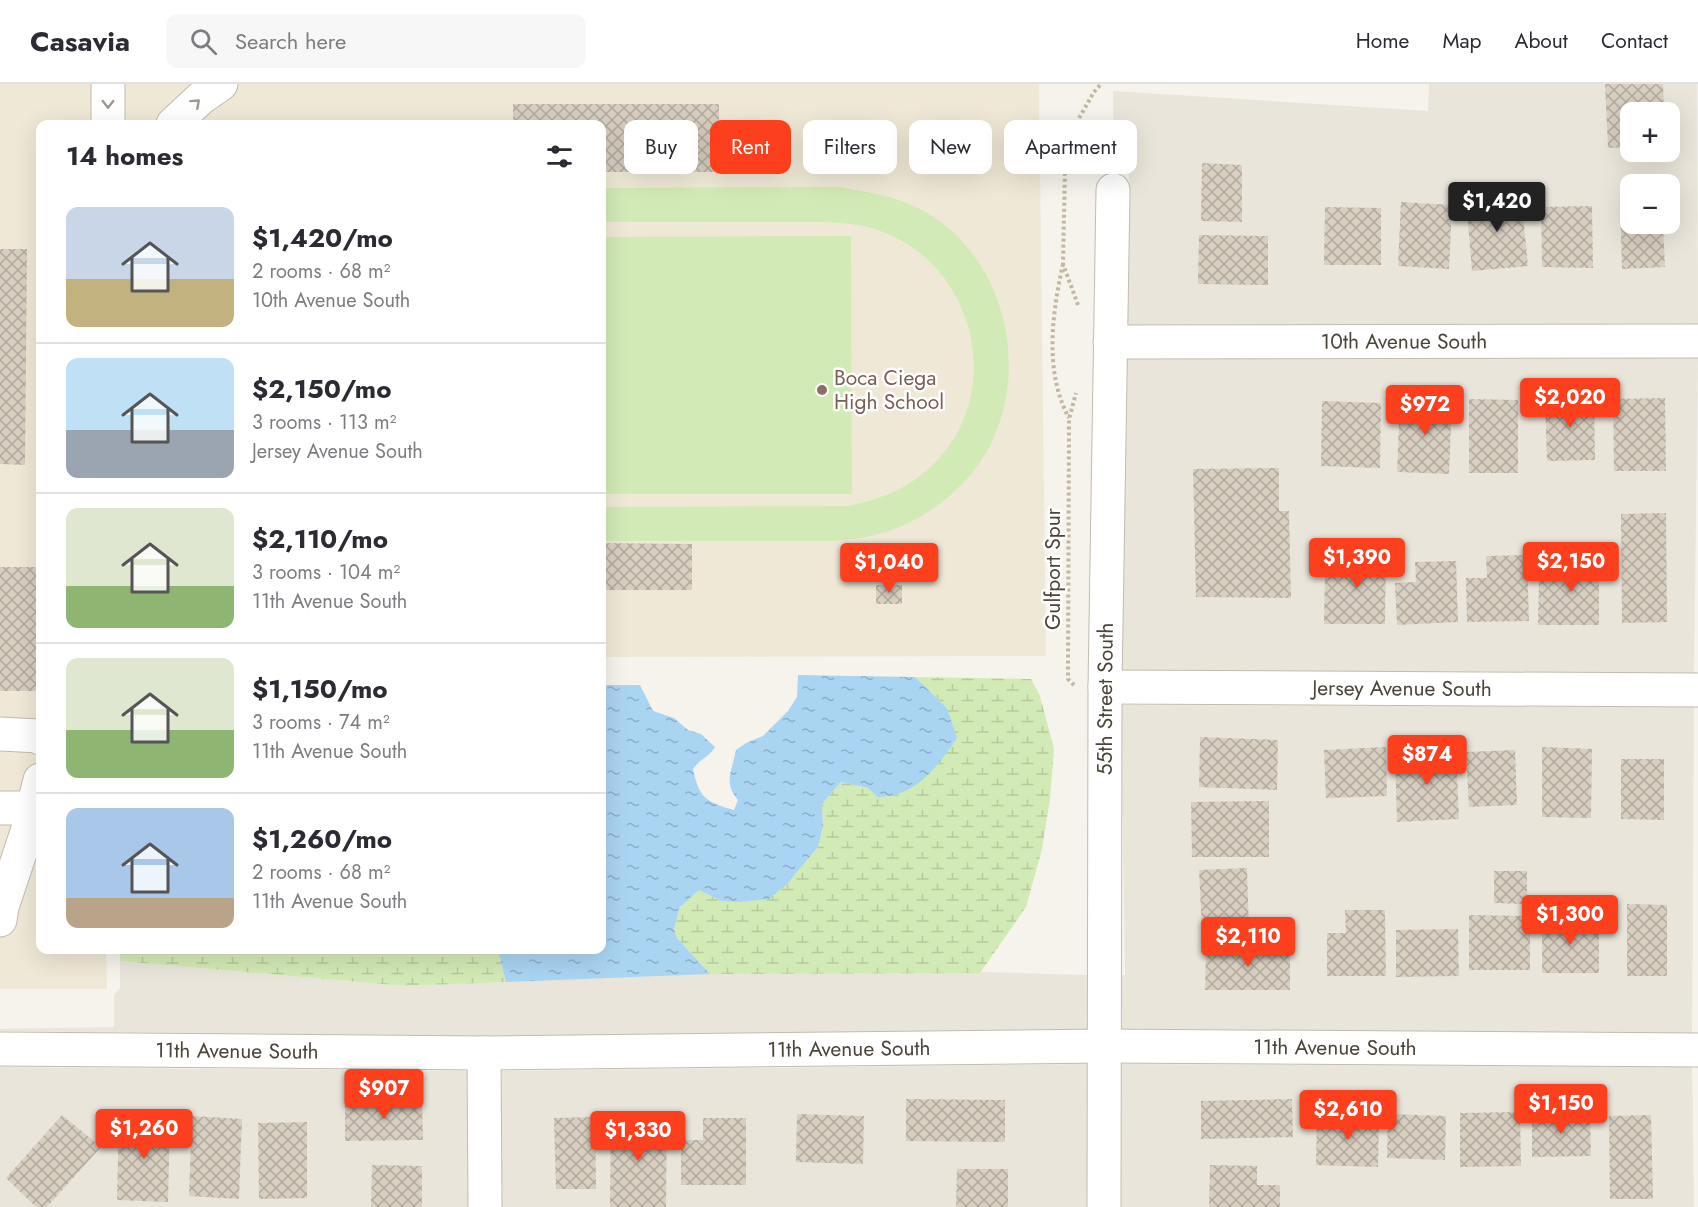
<!DOCTYPE html>
<html lang="en">
<head>
<meta charset="utf-8">
<style>
	:root { --surface:#fff; --page:#f7f7f7; --text:#2b2b33; --muted:#7c7c81; --line:#e1e1e2; --accent:#fc3f1d }
	body { margin:0; font-family:Jost,sans-serif; background:var(--page); color:var(--text); height:100vh; display:flex; flex-direction:column; font-size:22px; white-space:nowrap }
	* { box-sizing:border-box; margin:0 }
	p { font-size:20px; color:var(--muted) }
	.icon { flex:none; width:33px; height:33px; fill:none; stroke:currentColor; stroke-width:2; stroke-linecap:round; stroke-linejoin:round }
	.map { position:relative; flex:1; overflow:hidden }
	.panel { position:absolute; left:36px; top:36px; width:570px; height:834px; display:flex; flex-direction:column; background:var(--surface); border-radius:12px; box-shadow:0 6px 24px #0002 }
	.panel>* { flex:none }
	.top-card { position:absolute; left:624px; top:36px; width:570px; height:54px; display:flex; gap:12px }
	.fabs { position:absolute; left:1620px; top:18px; display:grid; gap:12px }
	.fabs a { display:grid; place-items:center; width:60px; height:60px; border-radius:12px; background:var(--surface); box-shadow:0 6px 24px #0002; font-size:30px }
	.price { position:absolute; translate:-50% -51px; padding:0 14px; border-radius:6px; background:var(--accent); color:#fff; font-size:20px; line-height:39px; filter:drop-shadow(0 2px 3px #0008) }
	.price::after { content:''; position:absolute; left:50%; top:36px; width:18px; height:14px; margin-left:-9px; background:inherit; clip-path:polygon(0 0,100% 0,50% 100%) }
	.price.active { background:#222; color:#fff }
	ul { padding:0; list-style:none }
	li { display:flex; align-items:center; gap:18px; height:150px; padding:0 30px }
	li+li { border-top:2px solid var(--line) }
	li span { display:grid; place-items:center; flex:none; width:168px; height:120px; border-radius:12px; color:#555 }
	li>.icon { margin-inline-start:auto }
	span .icon { width:72px; height:72px; fill:#fffc; stroke-width:1 }
	li b { font-size:26px }
	h2 { display:flex; justify-content:space-between; align-items:center; height:72px; padding:0 30px; font-size:26px }
	.chip { padding:0 21px; border-radius:12px; background:var(--surface); box-shadow:0 6px 24px #0002; font-size:21px; line-height:54px }
	.chip.active { background:var(--accent); color:#fff }
	header { display:flex; align-items:center; gap:36px; box-sizing:border-box; height:84px; padding:0 30px; background:var(--surface); border-bottom:2px solid var(--line) }
	header strong { font-size:28px }
	nav { display:flex; gap:33px; margin-inline-start:auto; font-size:21px }
	.search { width:420px; height:54px; background:var(--page); display:flex; align-items:center; gap:15px; box-sizing:border-box; padding:0 21px; border-radius:12px; color:var(--muted); font-size:22px }
	.map>svg:first-child { display:block }
</style>
</head>
<body>
<header>
<strong>Casavia</strong>
<div class="search"><svg class="icon" aria-label="search" viewBox="0 0 24 24"><circle cx="10" cy="10" r="6"/><path d="M15 15l6 6"/></svg>Search here</div>
<nav><a>Home</a><a>Map</a><a>About</a><a>Contact</a></nav>
</header>
<div class="map">
<svg width="1698" height="1123" viewBox="0 0 1698 1123">
	<defs>
		<pattern id="wetland-marsh" width="20" height="14" patternUnits="userSpaceOnUse" patternTransform="scale(1.5)"><rect width="20" height="14" fill="#d2eab5"/><path d="M1 5h8M5 5V1M11 12h8M15 12V8" fill="none" stroke="#b6ca9c"/></pattern>
		<pattern id="water-ripples" width="26" height="14" patternUnits="userSpaceOnUse" patternTransform="scale(1.5)"><rect width="26" height="14" fill="#a9d4f2"/><path d="M2 4q2-2 4 0t4 0M15 11q2-2 4 0t4 0" fill="none" stroke="#8caec5"/></pattern>
		<pattern id="building-cross-hatch" width="8" height="8" patternUnits="userSpaceOnUse" patternTransform="scale(1.5)"><rect width="8" height="8" fill="#d8cfc1"/><path d="M0 0l8 8M0 8l8-8" fill="none" stroke="#b1aa9e"/></pattern>
	</defs>
	<rect width="100%" height="100%" fill="#f6f3ec"/>
	<path fill="#eae5da" fill-rule="evenodd" d="M1429,0H1697L1698,240L1126,241L1129,90L1114,89L1113,7L1428,27ZM1630,28H1670V68H1630ZM1630,100H1670V140H1630Z
		M1698,274L1694,589L1121,586L1126,275Z
		M1121,621L1694,623L1692,949L1120,945V891H1125Z
		M120,877L405,902L750,888H981L1089,891V945L484,952L0,947V945L114,943V911L120,904Z
		M1089,980V1123H500L499,987Z
		M1120,980L1692,983L1694,1123H1119Z
		M0,983L469,987V1123H0Z"/>
	<path fill="#efe8d6" d="M0,0H1039L1046,572L602,573V40H40V866H106L107,905H0Z"/>
	<path fill="url(#wetland-marsh)" d="M915,593L1031,595L1040,612L1054,665L1050,715L1042,765L1026,823L980,889L710,890L677,854L674,845L680,823L699,806L721,817L787,800L818,763L823,742L822,720L841,698L868,704L947,624Z
		M120,866H498L506,898L405,902L120,877Z"/>
	<path fill="#d2eab5" d="M839,103C868,108 891,111 918,124C1018,174 1040,323 961,401C937,426 905,444 871,452C859,455 847,455 835,457H602V423L848,422C877,416 903,407 926,387C1007,318 980,185 883,148C864,140 844,139 824,138H602V104Z
		M851,152L852,410H602V153Z"/>
	<path fill="url(#water-ripples)" d="M798,591L915,593L947,624L957,654C938,682 916,713 878,713L868,704L841,698L822,720L823,742L818,763L787,800L769,815L739,818L721,817L699,806L680,823L674,845L677,854L710,890L506,898L498,866H602V601H640L653,627L674,634L688,646L701,650L715,663C709,673 700,675 693,685C699,714 706,718 734,726L738,716C723,699 732,687 736,666L746,659L763,652L788,627L797,613Z"/>
	<path fill="url(#building-cross-hatch)" d="M1605,0H1663L1664,28H1630V63L1608,64Z
		M513,20H719V88H602V40H513Z
		M1202,79L1242,81V138L1201,137Z
		M1521,110L1528,182L1472,187L1466,115Z
		M1620,112H1630V140H1663L1665,183L1622,185Z
		M1401,118L1452,121L1449,185L1398,182Z
		M1592,122L1593,184L1542,183L1541,123Z
		M1325,123L1381,124V181H1324Z
		M1199,151L1268,152V201L1198,200Z
		M0,165H27L25,381L0,380Z
		M1594,313L1595,376L1547,377L1545,314Z
		M1665,314L1666,387H1614L1613,315Z
		M1400,315L1452,316L1449,390L1397,388Z
		M1469,315L1518,316V389H1469Z
		M1322,317L1381,319L1380,384L1321,382Z
		M1279,384V427H1289L1291,514L1196,513L1193,385Z
		M1666,429L1667,538L1622,539L1621,430Z
		M602,459L692,460V506H602Z
		M1345,463H1386L1385,540H1324L1325,488H1345Z
		M1527,471L1529,537L1467,538L1466,494H1487L1486,472Z
		M1559,471L1599,472V541H1538L1539,494H1559Z
		M1456,477L1458,538L1397,541L1395,499L1416,498L1415,478Z
		M0,483H40V607H0Z
		M876,501H902V520H876Z
		M1200,653L1278,656L1277,706L1199,703Z
		M1386,663L1387,712L1326,714L1324,666Z
		M1542,663L1592,665L1591,734L1542,733Z
		M1456,666L1459,735L1397,738L1395,668Z
		M1515,666L1517,721L1469,723L1466,668Z
		M1621,675H1664V736L1621,735Z
		M1269,717V773H1192L1191,718Z
		M1247,784L1249,845L1202,847L1199,786Z
		M1494,787H1527V820L1494,819Z
		M1627,820L1667,821V892H1627Z
		M1345,826H1385L1386,892H1327V849H1346Z
		M1469,831L1530,832V886H1469Z
		M1542,835H1599V889H1542Z
		M1458,845L1459,892L1396,893V846Z
		M1206,861L1290,862V906H1205Z
		M906,1015L1005,1016V1058L906,1057Z
		M1292,1015L1293,1053L1201,1055V1017Z
		M345,1016H422L423,1056L345,1057Z
		M1520,1028L1521,1082L1460,1083V1029Z
		M1590,1029L1591,1072L1532,1073V1030Z
		M797,1030L864,1032L863,1080L796,1078Z
		M1388,1030L1446,1032L1445,1076L1387,1074Z
		M62,1031L101,1063L47,1123H36L6,1094Z
		M1651,1031L1653,1115H1610L1609,1032Z
		M192,1032L242,1035L239,1115L189,1112Z
		M1317,1032L1379,1034L1378,1083L1316,1081Z
		M595,1033L596,1105H556L554,1034Z
		M611,1033L667,1035L666,1123H610Z
		M119,1034L170,1036L168,1118L117,1116Z
		M703,1034H746V1101H681V1056H703Z
		M307,1038V1114L259,1115L258,1039Z
		M372,1081L422,1082V1123H371Z
		M1210,1081L1257,1082V1101H1280V1123H1209Z
		M957,1085H1008V1123H956Z"/>
	<g fill="none" stroke-linecap="round" stroke-linejoin="round">
		<defs>
			<g id="minor">
				<path d="M108,0V40"/>
				<path d="M173,40L201,14L221,0"/>
				<path id="s1" d="M1110,258L1698,257"/>
				<path id="s2" d="M1105,603L1698,606"/>
				<path d="M0,650L39,652L40,654"/>
				<path d="M0,724H33"/>
				<path d="M0,836L2,823L27,748L40,696"/>
				<path id="s3" d="M0,965L484,969L1105,962L1698,966"/>
				<path d="M484,969L485,1123"/>
				<path id="s4" d="M1104,1123L1105,603L1113,106"/>
			</g>
		</defs>
		<use href="#minor" stroke="#c2bbae" stroke-width="35"/>
		<path stroke="#c4b79f" stroke-width="4" stroke-dasharray="3 3" stroke-linecap="butt" d="M1063,180C1052,230 1044,288 1069,334
			M1078,221L1063,180L1065,84L1074,43L1094,8L1101,0
			M1074,601L1068,595L1069,335L1076,309"/>
		<use href="#minor" stroke="#fff" stroke-width="33"/>
	</g>
	<defs><path id="oneway-chevron" d="M-2-3.5L2.5 0L-2 3.5" fill="none" stroke-width="1.6" stroke-linecap="round" stroke-linejoin="round" transform="scale(1.5)"/></defs>
	<g stroke="#9c9892">
		<use href="#oneway-chevron" transform="translate(196 19) rotate(-42)"/>
		<use href="#oneway-chevron" transform="translate(108 20) rotate(90)"/>
	</g>
	<circle fill="#8d6e63" stroke="#fff" stroke-width="2" cx="822" cy="306" r="6"/>
	<g text-anchor="middle" stroke-width="5" stroke-linejoin="round" paint-order="stroke">
		<g font-size="21" fill="#4b4439" stroke="#fff">
			<text dy="7" stroke="none"><textPath href="#s1" startOffset="294">10th Avenue South</textPath></text>
			<text transform="translate(1053 485) rotate(-90)" y="7">Gulfport Spur</text>
			<text dy="7" stroke="none"><textPath href="#s2" startOffset="297">Jersey Avenue South</textPath></text>
			<text dy="7" stroke="none"><textPath href="#s4" startOffset="508">55th Street South</textPath></text>
			<text dy="7" stroke="none"><textPath href="#s3" startOffset="1335">11th Avenue South</textPath></text>
			<text dy="7" stroke="none"><textPath href="#s3" startOffset="849">11th Avenue South</textPath></text>
			<text dy="7" stroke="none"><textPath href="#s3" startOffset="237">11th Avenue South</textPath></text>
		</g>
		<g font-size="21" fill="#785e54" stroke="#fff" text-anchor="start">
			<text x="834" y="301">Boca Ciega<tspan x="834" dy="24">High School</tspan></text>
		</g>
	</g>
</svg>
<div class="fabs">
<a>+</a>
<a>−</a>
</div>
<b class="price active" style="left:1497px;top:149px">$1,420</b>
<b class="price" style="left:1570px;top:345px">$2,020</b>
<b class="price" style="left:1425px;top:352px">$972</b>
<b class="price" style="left:1357px;top:505px">$1,390</b>
<b class="price" style="left:1571px;top:509px">$2,150</b>
<b class="price" style="left:889px;top:510px">$1,040</b>
<b class="price" style="left:1427px;top:702px">$874</b>
<b class="price" style="left:1570px;top:862px">$1,300</b>
<b class="price" style="left:1248px;top:884px">$2,110</b>
<b class="price" style="left:384px;top:1036px">$907</b>
<b class="price" style="left:1561px;top:1051px">$1,150</b>
<b class="price" style="left:1348px;top:1057px">$2,610</b>
<b class="price" style="left:144px;top:1076px">$1,260</b>
<b class="price" style="left:638px;top:1078px">$1,330</b>
<div class="top-card">
<a class="chip">Buy</a>
<a class="chip active">Rent</a>
<a class="chip">Filters</a>
<a class="chip">New</a>
<a class="chip">Apartment</a>
</div>
<section class="panel">
<h2>14 homes<svg class="icon" aria-label="filters" viewBox="0 0 24 24"><path d="M4 7h16M4 17h16"/><circle cx="9" cy="7" r="2"/><circle cx="15" cy="17" r="2"/></svg></h2>
<ul>
<li><span style="background:linear-gradient(#c9d6e8 60%,#c2b280 0)"><svg class="icon" aria-label="home" viewBox="0 0 24 24"><path d="M3 11l9-7 9 7M6 9v11h12V9"/></svg></span><div><b>$1,420/mo</b><p>2 rooms · 68 m²</p><p>10th Avenue South</p></div></li>
<li><span style="background:linear-gradient(#bfe0f5 60%,#9aa5b1 0)"><svg class="icon" aria-label="home" viewBox="0 0 24 24"><path d="M3 11l9-7 9 7M6 9v11h12V9"/></svg></span><div><b>$2,150/mo</b><p>3 rooms · 113 m²</p><p>Jersey Avenue South</p></div></li>
<li><span style="background:linear-gradient(#dfe7d0 65%,#8fb573 0)"><svg class="icon" aria-label="home" viewBox="0 0 24 24"><path d="M3 11l9-7 9 7M6 9v11h12V9"/></svg></span><div><b>$2,110/mo</b><p>3 rooms · 104 m²</p><p>11th Avenue South</p></div></li>
<li><span style="background:linear-gradient(#dfe7d0 60%,#8fb573 0)"><svg class="icon" aria-label="home" viewBox="0 0 24 24"><path d="M3 11l9-7 9 7M6 9v11h12V9"/></svg></span><div><b>$1,150/mo</b><p>3 rooms · 74 m²</p><p>11th Avenue South</p></div></li>
<li><span style="background:linear-gradient(#a9c7e8 75%,#b9a48a 0)"><svg class="icon" aria-label="home" viewBox="0 0 24 24"><path d="M3 11l9-7 9 7M6 9v11h12V9"/></svg></span><div><b>$1,260/mo</b><p>2 rooms · 68 m²</p><p>11th Avenue South</p></div></li>
</ul>
</section>
</div>
</body>
</html>
